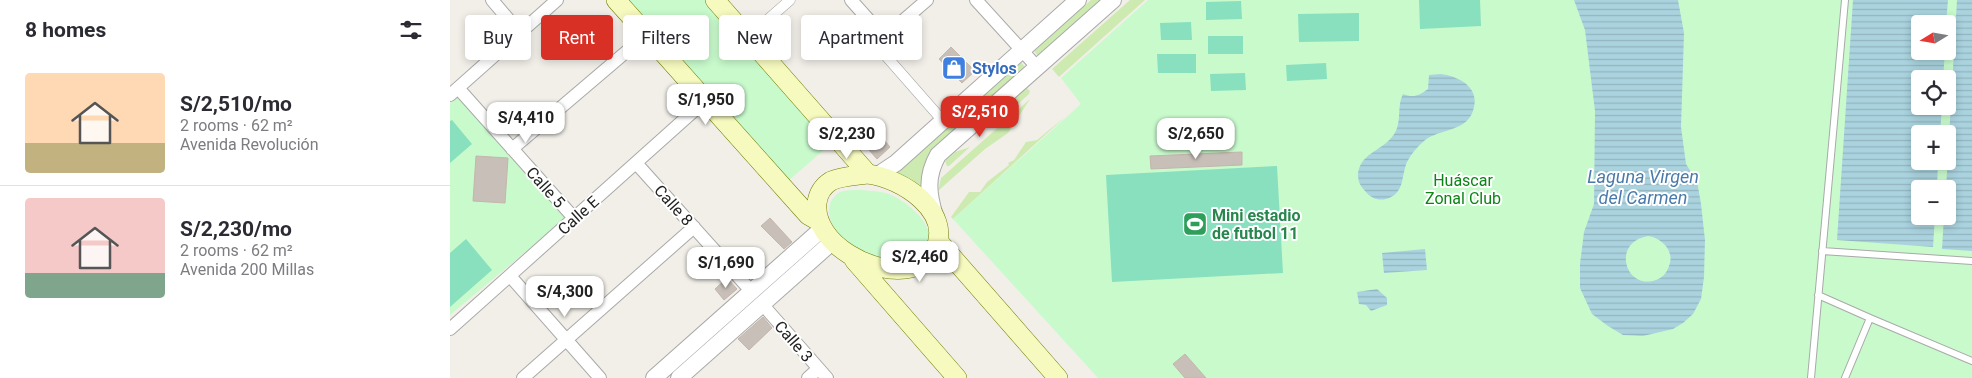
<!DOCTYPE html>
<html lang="en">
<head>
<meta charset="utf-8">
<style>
	:root { --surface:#fff; --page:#f7f7f7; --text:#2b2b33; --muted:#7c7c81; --line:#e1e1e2; --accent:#d93025 }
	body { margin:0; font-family:Roboto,sans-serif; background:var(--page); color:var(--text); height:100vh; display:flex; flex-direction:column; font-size:19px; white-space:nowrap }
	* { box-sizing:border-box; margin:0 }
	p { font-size:16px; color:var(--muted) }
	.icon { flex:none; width:28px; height:28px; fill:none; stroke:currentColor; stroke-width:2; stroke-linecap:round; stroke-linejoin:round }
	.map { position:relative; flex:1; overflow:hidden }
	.sheet { display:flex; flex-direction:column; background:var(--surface); width:450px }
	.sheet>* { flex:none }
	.hud { position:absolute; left:15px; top:15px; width:475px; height:45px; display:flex; gap:10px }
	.needle { width:32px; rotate:259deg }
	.fabs { position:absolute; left:1461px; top:15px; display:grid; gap:10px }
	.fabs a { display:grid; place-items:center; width:45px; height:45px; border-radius:5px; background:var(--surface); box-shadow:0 2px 8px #0003; font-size:25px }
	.price { position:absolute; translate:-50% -42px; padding:0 11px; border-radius:10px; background:#fff; color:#222; font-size:16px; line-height:32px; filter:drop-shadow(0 1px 2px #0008) }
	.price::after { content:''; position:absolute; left:50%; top:30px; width:15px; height:11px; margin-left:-8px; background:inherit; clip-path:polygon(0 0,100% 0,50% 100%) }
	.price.active { background:var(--accent); color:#fff }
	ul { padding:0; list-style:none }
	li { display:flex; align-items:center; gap:15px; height:125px; padding:0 25px }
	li+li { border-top:1px solid var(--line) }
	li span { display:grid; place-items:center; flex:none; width:140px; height:100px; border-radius:5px; color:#555 }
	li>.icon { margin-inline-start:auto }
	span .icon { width:60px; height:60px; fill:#fffc; stroke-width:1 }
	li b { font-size:21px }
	h2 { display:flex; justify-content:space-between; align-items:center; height:60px; padding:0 25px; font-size:21px }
	.tag { padding:0 18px; border-radius:5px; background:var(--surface); box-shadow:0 2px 8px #0003; font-size:18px; line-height:45px }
	.tag.active { background:var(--accent); color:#fff }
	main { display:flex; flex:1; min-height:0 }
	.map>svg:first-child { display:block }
</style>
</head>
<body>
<main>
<section class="sheet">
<h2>8 homes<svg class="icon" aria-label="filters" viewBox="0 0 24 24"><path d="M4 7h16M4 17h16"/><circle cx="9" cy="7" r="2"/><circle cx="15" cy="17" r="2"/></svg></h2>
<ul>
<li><span style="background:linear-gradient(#ffd9b3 70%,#c2b280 0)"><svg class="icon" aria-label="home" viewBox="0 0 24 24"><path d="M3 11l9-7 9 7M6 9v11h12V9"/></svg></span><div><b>S/2,510/mo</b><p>2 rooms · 62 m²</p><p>Avenida Revolución</p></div></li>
<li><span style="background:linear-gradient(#f6c9c9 75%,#7fa58c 0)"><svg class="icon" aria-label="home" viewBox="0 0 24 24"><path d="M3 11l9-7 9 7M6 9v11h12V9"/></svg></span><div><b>S/2,230/mo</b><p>2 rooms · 62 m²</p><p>Avenida 200 Millas</p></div></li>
</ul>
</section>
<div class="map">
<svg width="1522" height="378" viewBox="0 0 1522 378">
	<defs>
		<pattern id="water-rules" width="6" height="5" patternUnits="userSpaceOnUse" patternTransform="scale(1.25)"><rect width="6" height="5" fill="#aad3df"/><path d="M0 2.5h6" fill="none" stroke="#92b5bf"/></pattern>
	</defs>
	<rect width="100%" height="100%" fill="#f2efe9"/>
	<path fill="#cdebb0" d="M641,0H656L590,59L584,51Z
		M680,0H695L609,77L602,69Z
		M571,62L577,70L475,171L470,189L444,173Z
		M577,88L580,91L579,94L558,113C557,103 568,93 577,88Z
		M580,99L558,133L535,149L488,191L491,178Z
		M616,116L503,219L501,217L519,192H530L537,182L559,165L558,163L564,160L576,142L587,140Z
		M520,147L499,166H497L495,161L505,152Z"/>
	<path fill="#c8facc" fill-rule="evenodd" d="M176,0H259L384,141L337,182Z
		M698,0H1522V378H648L503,219L631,104L611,78ZM1470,24H1498V51H1470ZM1470,79H1498V106H1470ZM1470,134H1498V161H1470ZM1470,189H1498V216H1470Z
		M7,97L117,217L0,315V103Z
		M411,190C421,191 433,191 441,195C458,202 491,229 475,249C464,263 449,262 433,259C419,255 407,251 396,241C383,231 371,209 386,195C392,189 403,190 411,190Z"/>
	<path fill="#88e0be" d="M969,0H1030L1031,26L970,29Z
		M791,1L792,19L756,20V2Z
		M909,13V41L849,42L848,14Z
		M741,22L742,40H711L710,23Z
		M758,36H793V54H758Z
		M707,54H746V73H708Z
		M876,63L877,79L837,81L836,65Z
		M795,73L796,90L761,91L760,74Z
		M2,120L22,144L0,163V121Z
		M827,166L833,273L662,282L656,175Z
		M16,239L42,270L0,307V253Z"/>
	<path fill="url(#water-rules)" fill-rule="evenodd" d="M1124,0H1228L1234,33L1231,127L1236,164L1247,181L1251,204L1255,240L1254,277L1251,299L1243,314L1233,323L1223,329L1193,336L1173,335L1158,326L1142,314L1130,288V264L1134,232L1144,204L1145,111L1135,30ZM1198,236C1212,238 1225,251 1219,266C1217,273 1212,278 1206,280C1175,291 1161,242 1198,236Z
		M1403,0H1498L1496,24H1470V51H1495L1493,79H1470V106H1492L1490,134H1470V161H1488L1487,189H1470V216H1485L1483,247L1387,240Z
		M1507,0H1522V251L1492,249L1494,216H1498V189H1496Z
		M991,74C1007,76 1029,86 1024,107C1019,133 991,127 974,141C967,147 961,154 957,162C951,176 955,194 936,199C928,201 921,198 916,192C911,187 908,182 908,175C909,154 931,151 942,137C953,124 946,108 953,94C963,98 969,96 978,89L979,75Z
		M975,249L977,270L934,273L932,253Z
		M927,289L937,298V305L921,311L916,305L909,304L907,292Z"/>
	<path fill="#c7bfb8" stroke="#c4b6ab" d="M501,47L525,71L512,83L489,59Z
		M418,121L440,147L427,159L404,133Z
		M792,152V165L701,169L700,156Z
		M26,156L58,158L55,203L23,201Z
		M320,218L342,242L334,249L311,226Z
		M277,278L287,289L274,300L265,289Z
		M313,317L322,328L299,350L288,339Z
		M735,354L756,378H735L723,364Z"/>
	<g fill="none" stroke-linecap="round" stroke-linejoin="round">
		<defs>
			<path id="service" d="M1372,251L1522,261
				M1368,295L1420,318
				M1361,378L1395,0
				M1395,378L1420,318L1522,361"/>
			<path id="pedestrian" d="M298,37L340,0
				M434,37L436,56L493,121"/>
			<path id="minor" d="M42,0L70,33
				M401,0L434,37L477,0
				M526,0L587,67
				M8,88L124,218
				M0,95L107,0
				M62,149L196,35
				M186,163L302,292
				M60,276L150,378
				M312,304L377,378
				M0,329L256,100
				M73,378L244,227
				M358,378L368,369"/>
			<path id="tertiary" d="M428,175L446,163L628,0
				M485,216C478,194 476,176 488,155L663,0
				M204,378L373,228
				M229,378L382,242"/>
			<path id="secondary" d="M166,0L358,215L370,222
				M265,0L418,174
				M418,174C451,178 505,212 484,251C480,260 470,266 461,268C425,277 363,244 367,203C368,194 373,186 381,181C392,176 406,176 418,174Z
				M489,242L608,378
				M404,260L507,378"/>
		</defs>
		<use href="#service" stroke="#a9a9a9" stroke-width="8"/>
		<use href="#pedestrian" stroke="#a9a9a9" stroke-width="11"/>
		<use href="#minor" stroke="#a9a9a9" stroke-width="14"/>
		<use href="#tertiary" stroke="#a9a9a9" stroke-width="18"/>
		<use href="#secondary" stroke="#707d05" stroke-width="20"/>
		<use href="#service" stroke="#fff" stroke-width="6"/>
		<use href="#pedestrian" stroke="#fff" stroke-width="10"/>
		<use href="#minor" stroke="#fff" stroke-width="12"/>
		<use href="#tertiary" stroke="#fff" stroke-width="16"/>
		<use href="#secondary" stroke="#f7fabf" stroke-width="19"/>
	</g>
	<defs>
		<symbol id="shop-square" viewBox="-11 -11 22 22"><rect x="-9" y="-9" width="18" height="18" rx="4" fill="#3f7fe0" stroke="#fff"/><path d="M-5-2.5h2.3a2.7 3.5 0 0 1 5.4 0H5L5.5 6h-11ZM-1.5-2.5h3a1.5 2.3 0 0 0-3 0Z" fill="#fff"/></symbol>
		<symbol id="stadium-square" viewBox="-11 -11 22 22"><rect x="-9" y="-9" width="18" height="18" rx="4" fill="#2e9e5b" stroke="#fff"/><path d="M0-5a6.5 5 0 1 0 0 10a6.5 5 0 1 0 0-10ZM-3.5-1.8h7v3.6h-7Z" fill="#fff"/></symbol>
	</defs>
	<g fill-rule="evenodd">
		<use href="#shop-square" x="490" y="54" width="28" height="28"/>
		<use href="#stadium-square" x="731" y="210" width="28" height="28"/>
	</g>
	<g text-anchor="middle" stroke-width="4" stroke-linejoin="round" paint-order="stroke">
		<g font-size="16" font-weight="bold" fill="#366cbe" stroke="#fff" text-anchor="start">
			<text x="522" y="74">Stylos</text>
		</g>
		<g font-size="16" fill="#0c8416" stroke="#fff">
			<text x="1013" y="186">Huáscar<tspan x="1013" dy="18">Zonal Club</tspan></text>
		</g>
		<g font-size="16" fill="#222" stroke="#fff">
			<text transform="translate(96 187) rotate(48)" y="6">Calle 5</text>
			<text transform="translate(224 205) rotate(48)" y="6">Calle 8</text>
			<text transform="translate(128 215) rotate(-42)" y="6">Calle E</text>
			<text transform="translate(344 341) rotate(49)" y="6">Calle 3</text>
		</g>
		<g font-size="16" font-weight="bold" fill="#27864d" stroke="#fff" text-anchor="start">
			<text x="762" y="221">Mini estadio<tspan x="762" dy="18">de futbol 11</tspan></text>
		</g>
		<g font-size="18" font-style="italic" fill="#4a7aab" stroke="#fff">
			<text x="1193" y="183">Laguna Virgen<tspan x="1193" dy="21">del Carmen</tspan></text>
		</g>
	</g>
</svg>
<div class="fabs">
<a><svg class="needle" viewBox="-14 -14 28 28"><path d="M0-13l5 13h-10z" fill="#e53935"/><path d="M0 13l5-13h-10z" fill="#7c7c81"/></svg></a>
<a><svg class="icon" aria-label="locate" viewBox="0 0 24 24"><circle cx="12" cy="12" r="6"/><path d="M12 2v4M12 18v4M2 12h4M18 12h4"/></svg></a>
<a>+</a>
<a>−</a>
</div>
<b class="price" style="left:256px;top:126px">S/1,950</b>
<b class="price active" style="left:530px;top:138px">S/2,510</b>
<b class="price" style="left:76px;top:144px">S/4,410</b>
<b class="price" style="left:397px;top:160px">S/2,230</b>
<b class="price" style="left:746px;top:160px">S/2,650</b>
<b class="price" style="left:470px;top:283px">S/2,460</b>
<b class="price" style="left:276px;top:289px">S/1,690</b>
<b class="price" style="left:115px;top:318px">S/4,300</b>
<div class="hud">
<a class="tag">Buy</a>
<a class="tag active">Rent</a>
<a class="tag">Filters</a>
<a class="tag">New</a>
<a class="tag">Apartment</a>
</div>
</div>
</main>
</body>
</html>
